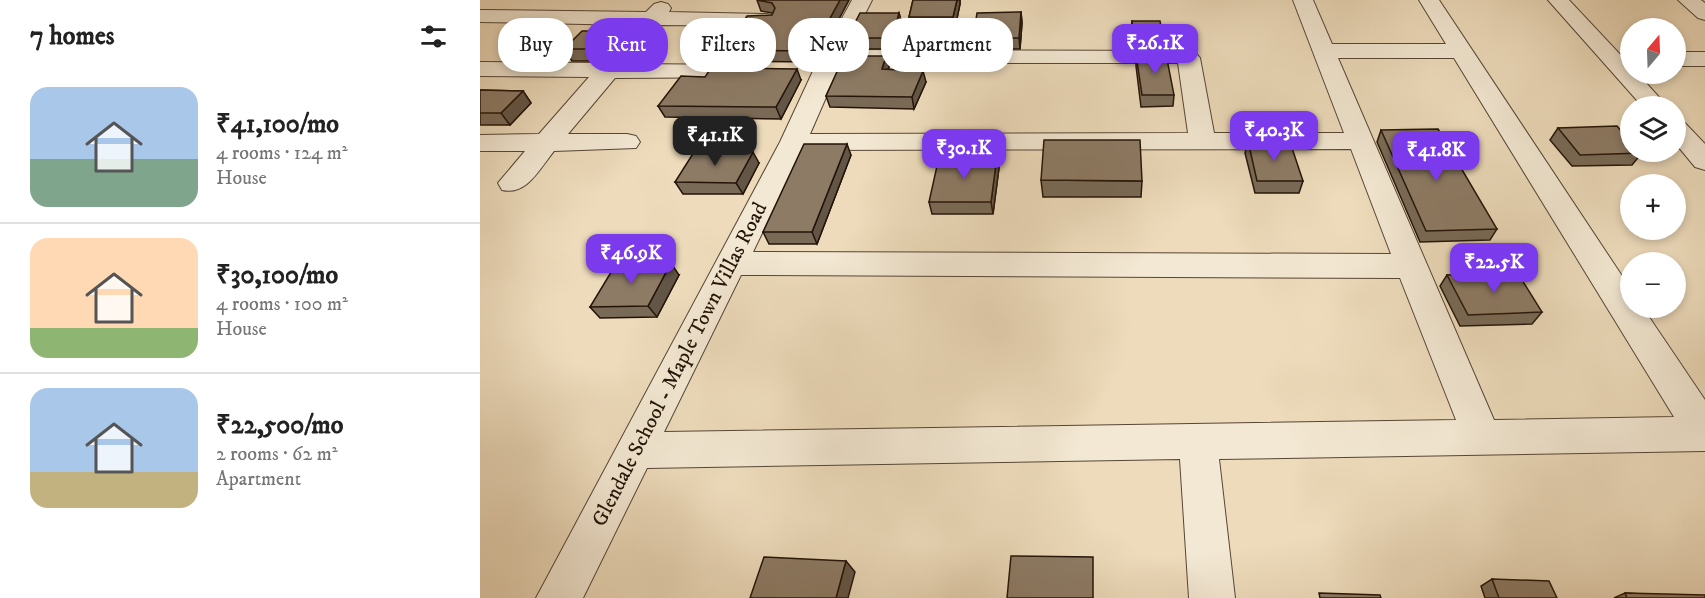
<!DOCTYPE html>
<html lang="en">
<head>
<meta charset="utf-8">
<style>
	:root { --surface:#fff; --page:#f2f2f2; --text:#222; --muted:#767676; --line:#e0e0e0; --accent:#7c3aed }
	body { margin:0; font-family:"IM FELL DW Pica",serif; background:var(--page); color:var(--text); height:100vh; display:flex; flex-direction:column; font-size:22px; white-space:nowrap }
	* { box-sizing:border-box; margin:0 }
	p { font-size:20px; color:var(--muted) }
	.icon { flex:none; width:33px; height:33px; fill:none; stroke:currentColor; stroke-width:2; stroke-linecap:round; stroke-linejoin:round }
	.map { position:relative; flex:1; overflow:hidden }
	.panel { display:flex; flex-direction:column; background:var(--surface); width:480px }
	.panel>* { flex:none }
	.hud { position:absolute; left:18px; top:18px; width:570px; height:54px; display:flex; gap:12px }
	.needle { width:39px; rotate:19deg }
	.fabs { position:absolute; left:1140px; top:18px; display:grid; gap:12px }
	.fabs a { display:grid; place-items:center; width:66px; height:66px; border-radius:50%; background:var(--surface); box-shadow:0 3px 9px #0003; font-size:30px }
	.price { position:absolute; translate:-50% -51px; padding:0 14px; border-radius:12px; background:var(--accent); color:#fff; font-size:20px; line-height:39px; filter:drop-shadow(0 2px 3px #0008) }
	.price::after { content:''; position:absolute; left:50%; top:36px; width:18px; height:14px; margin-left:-9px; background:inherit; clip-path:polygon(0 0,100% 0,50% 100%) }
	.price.on { background:#222; color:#fff }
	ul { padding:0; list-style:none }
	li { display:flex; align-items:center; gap:18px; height:150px; padding:0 30px }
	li+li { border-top:2px solid var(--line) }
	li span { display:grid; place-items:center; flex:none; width:168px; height:120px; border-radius:18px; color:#555 }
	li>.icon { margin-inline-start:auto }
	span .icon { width:72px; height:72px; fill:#fffc; stroke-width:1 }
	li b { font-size:26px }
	h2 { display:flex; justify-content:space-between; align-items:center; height:72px; padding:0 30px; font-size:26px }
	.tag { padding:0 21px; border-radius:24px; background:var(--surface); box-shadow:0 3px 9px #0003; font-size:21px; line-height:54px }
	.tag.on { background:var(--accent); color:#fff }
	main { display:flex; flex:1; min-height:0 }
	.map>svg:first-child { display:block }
</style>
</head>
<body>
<main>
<section class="panel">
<h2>7 homes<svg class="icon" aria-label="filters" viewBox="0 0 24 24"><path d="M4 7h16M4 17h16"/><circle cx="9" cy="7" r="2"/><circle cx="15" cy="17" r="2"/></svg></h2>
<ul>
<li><span style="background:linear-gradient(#a9c7e8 60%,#7fa58c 0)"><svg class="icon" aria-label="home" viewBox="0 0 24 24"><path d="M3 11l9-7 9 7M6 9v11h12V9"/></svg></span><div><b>₹41,100/mo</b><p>4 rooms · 124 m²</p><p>House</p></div></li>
<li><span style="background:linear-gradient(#ffd9b3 75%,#8fb573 0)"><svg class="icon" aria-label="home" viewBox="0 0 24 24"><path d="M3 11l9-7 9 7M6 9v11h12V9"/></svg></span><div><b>₹30,100/mo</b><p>4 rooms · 100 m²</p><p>House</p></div></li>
<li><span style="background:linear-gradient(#a9c7e8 70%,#c2b280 0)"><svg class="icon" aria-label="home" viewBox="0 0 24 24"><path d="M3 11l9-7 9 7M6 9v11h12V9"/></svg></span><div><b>₹22,500/mo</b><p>2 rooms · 62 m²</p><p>Apartment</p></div></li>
</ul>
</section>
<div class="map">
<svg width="1225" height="598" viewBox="0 0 1225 598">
	<rect width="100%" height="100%" fill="#eddbbb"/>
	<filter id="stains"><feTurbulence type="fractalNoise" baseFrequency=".00333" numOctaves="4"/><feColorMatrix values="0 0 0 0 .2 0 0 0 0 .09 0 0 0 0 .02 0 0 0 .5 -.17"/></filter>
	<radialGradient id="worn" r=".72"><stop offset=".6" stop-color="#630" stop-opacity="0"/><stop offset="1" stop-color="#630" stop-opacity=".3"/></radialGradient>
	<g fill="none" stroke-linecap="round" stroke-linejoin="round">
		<defs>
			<path id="street" d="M372,0H392L367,50L714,51L720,58L734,133H864L813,0H833L852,44H966L939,0H959L1150,288V308H1163L1225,400V451L739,459L755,598H709L700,459L167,468L103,598H56L300,142L333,71ZM858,58H974L1194,417L1014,420ZM361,63H698L708,133L330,134ZM871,149L911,254L273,252L322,150ZM261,275L920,278L976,420L184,432Z
				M1068,0H1089L1150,65V74H1158L1187,106H1162Z
				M1198,0H1221L1225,3V20L1218,18Z
				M181,2L188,4L191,8L189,12L286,14L294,15L297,20L294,25L286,26L178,25L146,64L274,65L282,67L286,72L282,77L135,78L88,134H147L156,136L160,142L156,148L74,151C60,168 47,196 22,190L18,183L45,151H0V135L59,134L109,77L0,76V62L121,63L155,25L0,22V10L166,12L174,4Z
				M1196,52H1225V66H1196Z
				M1196,120L1205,123L1225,144V170L1215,167L1196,144Z"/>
		</defs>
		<use href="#street" stroke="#564635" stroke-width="2"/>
		<use href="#street" fill="#f3e8d3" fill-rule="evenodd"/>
	</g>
	<path fill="#796a57" stroke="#241408" stroke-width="1.5" d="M277,0H369L336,62L249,61L244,50L292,15L293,13L281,11Z
		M433,0H480V4L475,28H432L429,17Z
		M541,12L542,23L540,49H494L493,38Z
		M419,13L422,24L414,49H371L367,38Z
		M652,21L683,38L682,49H653L651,32Z
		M137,42L121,61H92L84,49Z
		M656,54L694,95L693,106L661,107L656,66Z
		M355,62L409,67L408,69L446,82L434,109L350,107L346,96L358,71Z
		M321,80L301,119L185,117L178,106Z
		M0,90L43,91L51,103L30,125H0Z
		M1078,128L1162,153L1152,165L1092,166L1070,140Z
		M901,130L1017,229L1010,240L940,242L897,142Z
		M768,141L823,181L819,193H775L765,153Z
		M371,155L337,244H289L283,232Z
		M279,163L263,194H203L195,182Z
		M519,168L513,214H452L449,202Z
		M561,180L662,181L661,197H563Z
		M199,275L177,317L120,318L110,307Z
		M967,275L1062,312L1052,324L980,326L960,286Z
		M1012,579L1077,598H1005L1001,586Z
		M1145,593L1225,598H1134Z"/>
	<path fill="#635647" stroke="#241408" stroke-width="1.5" d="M360,0H369L336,62L332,51Z
		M477,0H480V4L475,28L473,17Z
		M541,12L542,23L540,49L539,38Z
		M419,13L422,24L414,49L412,38Z
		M131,31L137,42L121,61L114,49Z
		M406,56L409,67L405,80L402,69Z
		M317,69L321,80L301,119L296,107Z
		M443,71L446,82L434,109L432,97Z
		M43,91L51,103L30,125L21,113Z
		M367,144L371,155L337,244L332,232Z
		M273,152L279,163L263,194L256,183Z
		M517,156L519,168L513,214L511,202Z
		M191,263L199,275L177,317L168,306Z
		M366,561L375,572L368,598H356Z"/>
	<path fill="#8d7b65" stroke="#241408" stroke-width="1.5" d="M277,0H360L332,51L244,50L267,16L292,15L295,8L292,3Z
		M433,0H477L473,17H429Z
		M541,12L539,38H493L497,13Z
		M380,13H419L412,38H367Z
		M652,21H680L683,38H654Z
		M102,31H131L114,49H84Z
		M656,54H686L694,95H662Z
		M358,56H406L402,69L443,71L432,97L346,96L360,65L355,62Z
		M231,68L317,69L296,107L178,106L201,76L225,77Z
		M0,90L43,91L21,113H0Z
		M1137,126L1150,141V152H1160L1162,153L1100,155L1078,128Z
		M958,129L1017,229L946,231L901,130Z
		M564,140H660L662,181L561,180Z
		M768,141L810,142L823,181H777Z
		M324,144H367L332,232H283Z
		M214,152H273L256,183L195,182Z
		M517,156L511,202H449L459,157Z
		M191,263L168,306L110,307L136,264Z
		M1037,272L1062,312L988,315L967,275Z
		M531,556L613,557V598H527Z
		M284,557L366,561L356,598H270Z
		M1012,579L1069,581L1077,598H1019Z
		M839,593L900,595L901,598H840Z
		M1145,593L1225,595V598H1147Z"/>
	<g text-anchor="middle" stroke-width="6" stroke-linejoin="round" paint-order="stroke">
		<g font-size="21" fill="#241408" stroke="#f3e8d3">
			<text transform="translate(199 364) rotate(-63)" y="7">Glendale School - Maple Town Villas Road</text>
		</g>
	</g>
	<rect width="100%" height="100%" filter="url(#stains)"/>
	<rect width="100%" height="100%" fill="url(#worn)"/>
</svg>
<div class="fabs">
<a><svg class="needle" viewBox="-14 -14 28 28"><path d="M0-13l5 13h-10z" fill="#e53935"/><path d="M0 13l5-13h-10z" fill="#767676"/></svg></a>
<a><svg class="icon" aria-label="layers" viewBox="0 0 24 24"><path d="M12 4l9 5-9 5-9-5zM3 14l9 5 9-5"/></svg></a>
<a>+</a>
<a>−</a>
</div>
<b class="price" style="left:675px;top:75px">₹26.1K</b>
<b class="price" style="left:794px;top:162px">₹40.3K</b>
<b class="price on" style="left:235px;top:167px">₹41.1K</b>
<b class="price" style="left:484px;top:180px">₹30.1K</b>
<b class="price" style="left:956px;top:182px">₹41.8K</b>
<b class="price" style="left:151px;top:285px">₹46.9K</b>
<b class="price" style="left:1014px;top:294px">₹22.5K</b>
<div class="hud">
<a class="tag">Buy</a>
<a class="tag on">Rent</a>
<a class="tag">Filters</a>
<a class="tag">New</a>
<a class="tag">Apartment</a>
</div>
</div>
</main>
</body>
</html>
